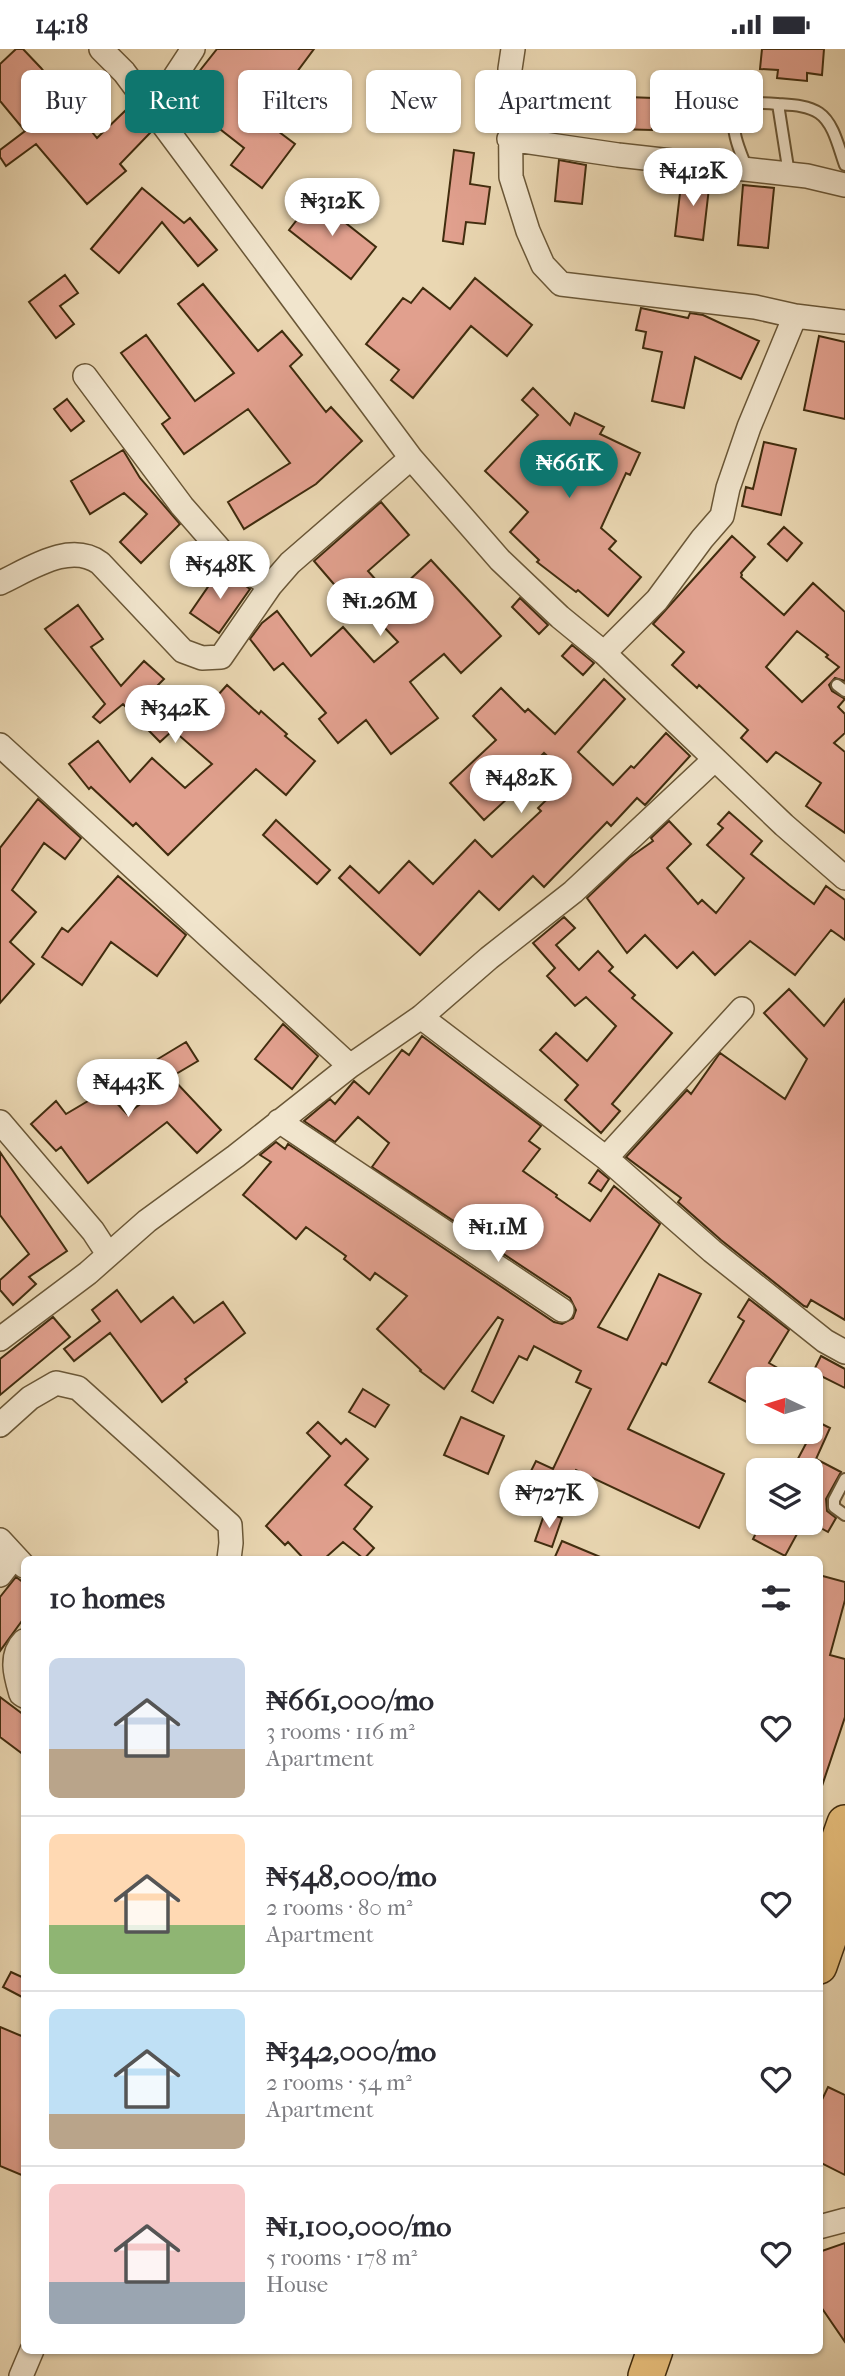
<!DOCTYPE html>
<html lang="en">
<head>
<meta charset="utf-8">
<style>
	:root { --surface:#fff; --page:#f7f7f7; --text:#2b2b33; --muted:#7c7c81; --line:#e1e1e2; --accent:#0f766e }
	body { margin:0; font-family:"IM FELL French Canon",serif; background:var(--page); color:var(--text); height:100vh; display:flex; flex-direction:column; font-size:26px; white-space:nowrap }
	* { box-sizing:border-box; margin:0 }
	p { font-size:23px; color:var(--muted) }
	.icon { flex:none; width:38px; height:38px; fill:none; stroke:currentColor; stroke-width:2; stroke-linecap:round; stroke-linejoin:round }
	.map { position:relative; flex:1; overflow:hidden }
	.sheet { position:absolute; left:21px; top:1507px; width:802px; height:798px; display:flex; flex-direction:column; background:var(--surface); border-radius:10px; box-shadow:0 2px 5px #0004 }
	.sheet>* { flex:none }
	.hud { position:absolute; left:21px; top:21px; width:803px; height:63px; display:flex; gap:14px }
	.needle { width:46px; rotate:274deg }
	.buttons { position:absolute; left:746px; top:1318px; display:grid; gap:14px }
	.buttons a { display:grid; place-items:center; width:77px; height:77px; border-radius:10px; background:var(--surface); box-shadow:0 2px 5px #0004; font-size:35px }
	.price { position:absolute; translate:-50% -60px; padding:0 16px; border-radius:24px; background:#fff; color:#222; font-size:23px; line-height:46px; filter:drop-shadow(0 2px 4px #0008) }
	.price::after { content:''; position:absolute; left:50%; top:42px; width:21px; height:16px; margin-left:-10px; background:inherit; clip-path:polygon(0 0,100% 0,50% 100%) }
	.price.current { background:var(--accent); color:#fff }
	ul { padding:0; list-style:none }
	li { display:flex; align-items:center; gap:21px; height:175px; padding:0 28px }
	li+li { border-top:2px solid var(--line) }
	li span { display:grid; place-items:center; flex:none; width:196px; height:140px; border-radius:10px; color:#555 }
	li>.icon { margin-inline-start:auto }
	span .icon { width:84px; height:84px; fill:#fffc; stroke-width:1 }
	li b { font-size:30px }
	h2 { display:flex; justify-content:space-between; align-items:center; height:84px; padding:0 28px; font-size:30px }
	.tag { padding:0 24px; border-radius:10px; background:var(--surface); box-shadow:0 2px 5px #0004; font-size:24px; line-height:63px }
	.tag.current { background:var(--accent); color:#fff }
	.status { display:flex; justify-content:space-between; align-items:center; height:49px; padding:0 35px; background:var(--surface); direction:ltr }
	.status svg { height:19px; fill:currentColor }
	.map>svg:first-child { display:block }
</style>
</head>
<body>
<div class="status"><b>14:18</b><svg viewBox="0 0 49 12"><path d="M0 12V9h3v3zM5 12V6h3v6zM10 12V3h3v9zM15 12V0h3v12zM26 1h20v11H26zM47 4h2v5h-2z"/></svg></div>
<div class="map">
<svg width="845" height="2327" viewBox="0 0 845 2327">
	<rect width="100%" height="100%" fill="#ead7b2"/>
	<filter id="stains"><feTurbulence type="fractalNoise" baseFrequency=".00286" numOctaves="4"/><feColorMatrix values="0 0 0 0 .2 0 0 0 0 .09 0 0 0 0 .02 0 0 0 .5 -.17"/></filter>
	<radialGradient id="worn" r=".72"><stop offset=".6" stop-color="#630" stop-opacity="0"/><stop offset="1" stop-color="#630" stop-opacity=".3"/></radialGradient>
	<path fill="#e1a08e" stroke="#402c0e" stroke-width="2" fill-rule="evenodd" d="M16,0H23L41,19L97,89L127,60L150,84L120,115L126,122L87,155L36,95L6,117L0,108V101L25,82L0,52V15Z
		M217,0H314L262,70L295,95L262,139L231,116L244,99L179,48Z
		M762,0H824L822,26L807,24V32L777,29L778,21L760,20Z
		M529,24L564,32L557,69L524,62V45Z
		M627,48L653,49L652,81L615,80L616,56L627,57Z
		M454,101L474,104L470,135L490,138L485,175L466,173L463,195L443,192Z
		M559,111L586,116L582,155L555,152Z
		M682,127L710,130L703,191L675,187Z
		M743,136L774,139L768,199L738,196Z
		M142,139L184,174L190,169L217,201L198,217L162,173L119,224L91,200Z
		M314,149L376,198L351,230L289,181Z
		M65,226L78,244L60,257L74,275L56,289L29,253Z
		M475,229L532,276L507,307L471,277L413,349L391,331L399,321L366,295L403,249L411,254L423,239L450,260Z
		M203,235L258,302L282,282L302,306L290,317L326,363L331,358L362,392L316,435L244,480L228,453L290,414L248,360L184,405L162,375L170,369L121,304L146,286L195,352L234,324L178,255Z
		M641,259L688,269L690,264L703,266L759,292L741,330L695,308L684,359L652,352L662,303L643,299L646,283L636,281Z
		M819,287L845,293V370L804,361Z
		M533,339L570,376L575,364L604,378L600,385L640,404L630,426L626,424L601,479L616,492L609,500L641,528L608,567L578,541L576,543L537,513L539,511L510,483L528,463L485,422L538,366L522,351Z
		M67,350L84,372L71,382L54,360Z
		M764,393L796,400L781,466L742,457L746,438L753,440Z
		M123,401L140,429L180,475L141,514L120,493L147,465L124,444L90,465L71,432Z
		M381,453L409,486L368,522L391,548L431,511L501,587L461,624L444,605L410,633L438,669L391,705L366,671L338,694L319,670L326,664L283,614L274,621L250,590L262,574L277,562L311,607L343,578L374,613L398,593L370,563L363,569L314,512Z
		M784,478L802,494L787,512L768,495Z
		M732,487L755,508L741,524L742,526L741,528L784,566L813,534L845,563V632L835,629L829,636L832,642L845,650L838,658L845,665V684L834,694L845,703V784L806,757L821,734L776,703L767,713L741,689L748,681L699,636L697,639L672,616L684,603L653,575ZM797,582L828,606L826,608L839,618L802,653L766,618Z
		M221,519L250,540L219,584L190,564Z
		M520,549L548,576L539,585L512,558Z
		M78,556L103,590L91,598L121,637L144,612L164,630L154,640L190,677L227,636L259,665L261,662L287,685L285,687L315,712L286,746L256,720L168,806L136,774L133,777L91,738L89,740L69,715L98,692L130,733L152,709L185,739L212,715L173,681L160,693L123,655L100,674L93,668L105,655L45,580Z
		M572,596L594,614L583,626L562,607Z
		M604,630L625,650L578,703L613,736L631,717L634,719L666,684L690,707L645,756L637,749L611,777L607,773L544,838L533,827L499,861L479,842L420,906L339,829L350,817L379,844L409,812L433,835L475,791L492,808L541,762L538,759L570,728L544,704L504,744L508,749L484,771L450,734L496,691L473,667L501,639L525,663L528,660L555,685Z
		M38,750L81,789L65,810L44,794L12,841L36,863L10,893L34,915L0,954V799Z
		M729,763L762,792L751,805L789,836L814,855L826,837L845,851V891L831,881L795,926L750,892L715,926L693,903L677,919L645,886L627,904L587,849L629,809L653,792L651,789L669,772L691,795L667,819L698,855L702,851L716,864L744,829L707,796L723,779L718,775Z
		M276,771L330,821L317,835L263,786Z
		M118,827L186,886L157,927L111,893L82,936L42,908L62,879L68,883Z
		M564,868L575,879L556,896L579,921L598,902L613,918L609,922L635,946L632,949L672,984L612,1055L620,1062L601,1084L565,1051L578,1036L540,1001L556,984L587,1012L616,977L586,948L575,957L547,927L555,919L533,894Z
		M789,940L824,977L845,950V1271L811,1251L807,1258L804,1257L721,1191L678,1153L681,1149L626,1108L687,1041L691,1045L720,1004L785,1050L807,1010L764,964Z
		M283,975L318,1007L292,1040L255,1010Z
		M422,987L541,1077L529,1092L540,1100L523,1122L557,1146L556,1148L590,1172L614,1137L660,1175L598,1278L627,1291L659,1225L701,1245L666,1316L662,1314L628,1380L724,1425L699,1479L576,1421L565,1444L529,1426L536,1412L553,1420L591,1340L576,1333L581,1322L534,1297L527,1311L519,1307L493,1354L472,1342L503,1271L498,1268L444,1340L420,1322L421,1321L377,1280L407,1247L375,1224L370,1231L344,1210L346,1207L306,1178L296,1190L243,1146L271,1113L260,1106L276,1093L285,1100L288,1095L554,1273L562,1275L573,1269L576,1261L570,1249L372,1118L389,1094L358,1068L335,1093L304,1072L330,1050L335,1055L354,1032L369,1045L402,1001L409,1006Z
		M186,993L198,1012L171,1028L221,1081L197,1104L167,1073L88,1134L61,1098L56,1102L31,1075L56,1052L66,1065L105,1042L127,1065L147,1050L133,1025Z
		M0,1103L67,1202L29,1228L36,1235L13,1256L0,1241V1231L29,1205L0,1166Z
		M598,1121L609,1130L601,1142L589,1134Z
		M117,1241L141,1273L173,1248L194,1274L223,1253L245,1284L185,1330L187,1333L162,1353L110,1284L74,1312L64,1300L100,1272L92,1261Z
		M749,1250L789,1281L769,1314L797,1330H758V1359L709,1333L744,1272L738,1268Z
		M53,1268L70,1288L0,1346V1310Z
		M821,1307L845,1320V1339L813,1323Z
		M363,1340L389,1356L375,1378L349,1363Z
		M461,1368L504,1387L488,1425L444,1406Z
		M810,1369L830,1379L816,1410L841,1423L826,1450L827,1462L836,1469L828,1483L810,1473L820,1453L810,1447V1421H792L810,1387Z
		M318,1373L341,1395L346,1390L368,1410L345,1436L372,1458L354,1480L374,1499L364,1510L343,1493L324,1510H304L288,1493L285,1496L266,1477L330,1407L307,1384Z
		M545,1463L562,1469L552,1498L535,1492Z
		M761,1474H803L785,1507L753,1490Z
		M562,1492L605,1510H554Z
		M819,1526L845,1533V1551L830,1606L845,1610V1668L822,1737L819,1736Z
		M16,1528L24,1534V1569L0,1602V1548Z
		M0,1648L24,1666V1706L0,1688Z
		M11,1923L24,1929V1949L3,1938Z
		M0,1978L24,1988V2127L0,2117Z
		M828,2038L845,2046V2126L819,2113V2057Z
		M845,2194V2293L819,2255V2203Z"/>
	<g fill="none" stroke-linecap="round" stroke-linejoin="round">
		<defs>
			<path id="lane" d="M778,55L789,125
				M747,120C732,83 718,48 777,55C791,56 807,56 819,64C834,74 839,100 845,116
				M837,636L845,642
				M845,1430L834,1451V1458L845,1466"/>
			<path id="street" d="M101,0L124,23L411,409L500,511L560,568L604,604L784,776L845,829
				M513,0L510,20L511,128L528,182L543,216L561,235L755,258L795,267L845,273
				M153,61L193,0
				M509,90L618,106L807,127L845,136
				M85,327L182,457L223,504L270,537
				M0,534C30,520 70,492 100,514L183,602L202,609L221,608L270,537L290,514L411,409
				M604,604L657,551L702,490L722,467L728,439L749,378L795,267
				M0,696L350,1017
				M421,968L606,1109L712,1202L825,1292L845,1303
				M279,1072L562,1261
				M0,1073L93,1182L108,1205
				M606,1109L742,960
				M0,1290L88,1224L147,1172L236,1107L350,1017L421,968L489,909L573,843L715,710
				M0,1376L30,1349L56,1334L78,1339L230,1476L231,1494L229,1510
				M0,1491L24,1517
				M0,1526L14,1508
				M24,1592C9,1607 16,1628 21,1645L24,1647
				M819,2178L845,2171
				M21,2327L32,2301"/>
			<path id="primary" d="M819,1848L845,1774
				M819,1917L845,1843
				M646,2327L655,2301"/>
		</defs>
		<use href="#lane" stroke="#6a5737" stroke-width="14"/>
		<use href="#street" stroke="#6a5737" stroke-width="26"/>
		<use href="#primary" stroke="#402c0e" stroke-width="38"/>
		<use href="#lane" stroke="#f1e5cd" stroke-width="10"/>
		<use href="#street" stroke="#f1e5cd" stroke-width="23"/>
		<use href="#primary" stroke="#e5bc79" stroke-width="35"/>
	</g>
	<rect width="100%" height="100%" filter="url(#stains)"/>
	<rect width="100%" height="100%" fill="url(#worn)"/>
</svg>
<div class="buttons">
<a><svg class="needle" viewBox="-14 -14 28 28"><path d="M0-13l5 13h-10z" fill="#e53935"/><path d="M0 13l5-13h-10z" fill="#7c7c81"/></svg></a>
<a><svg class="icon" aria-label="layers" viewBox="0 0 24 24"><path d="M12 4l9 5-9 5-9-5zM3 14l9 5 9-5"/></svg></a>
</div>
<b class="price" style="left:693px;top:159px">₦412K</b>
<b class="price" style="left:332px;top:189px">₦312K</b>
<b class="price current" style="left:569px;top:451px">₦661K</b>
<b class="price" style="left:220px;top:552px">₦548K</b>
<b class="price" style="left:380px;top:589px">₦1.26M</b>
<b class="price" style="left:175px;top:696px">₦342K</b>
<b class="price" style="left:521px;top:766px">₦482K</b>
<b class="price" style="left:128px;top:1070px">₦443K</b>
<b class="price" style="left:498px;top:1215px">₦1.1M</b>
<b class="price" style="left:549px;top:1481px">₦727K</b>
<div class="hud">
<a class="tag">Buy</a>
<a class="tag current">Rent</a>
<a class="tag">Filters</a>
<a class="tag">New</a>
<a class="tag">Apartment</a>
<a class="tag">House</a>
</div>
<section class="sheet">
<h2>10 homes<svg class="icon" aria-label="filters" viewBox="0 0 24 24"><path d="M4 7h16M4 17h16"/><circle cx="9" cy="7" r="2"/><circle cx="15" cy="17" r="2"/></svg></h2>
<ul>
<li><span style="background:linear-gradient(#c9d6e8 65%,#b9a48a 0)"><svg class="icon" aria-label="home" viewBox="0 0 24 24"><path d="M3 11l9-7 9 7M6 9v11h12V9"/></svg></span><div><b>₦661,000/mo</b><p>3 rooms · 116 m²</p><p>Apartment</p></div><svg class="icon" aria-label="heart" viewBox="0 0 24 24"><path d="M12 20l-8-8c-3-5 5-10 8-4 3-6 11-1 8 4z"/></svg></li>
<li><span style="background:linear-gradient(#ffd9b3 65%,#8fb573 0)"><svg class="icon" aria-label="home" viewBox="0 0 24 24"><path d="M3 11l9-7 9 7M6 9v11h12V9"/></svg></span><div><b>₦548,000/mo</b><p>2 rooms · 80 m²</p><p>Apartment</p></div><svg class="icon" aria-label="heart" viewBox="0 0 24 24"><path d="M12 20l-8-8c-3-5 5-10 8-4 3-6 11-1 8 4z"/></svg></li>
<li><span style="background:linear-gradient(#bfe0f5 75%,#b9a48a 0)"><svg class="icon" aria-label="home" viewBox="0 0 24 24"><path d="M3 11l9-7 9 7M6 9v11h12V9"/></svg></span><div><b>₦342,000/mo</b><p>2 rooms · 54 m²</p><p>Apartment</p></div><svg class="icon" aria-label="heart" viewBox="0 0 24 24"><path d="M12 20l-8-8c-3-5 5-10 8-4 3-6 11-1 8 4z"/></svg></li>
<li><span style="background:linear-gradient(#f6c9c9 70%,#9aa5b1 0)"><svg class="icon" aria-label="home" viewBox="0 0 24 24"><path d="M3 11l9-7 9 7M6 9v11h12V9"/></svg></span><div><b>₦1,100,000/mo</b><p>5 rooms · 178 m²</p><p>House</p></div><svg class="icon" aria-label="heart" viewBox="0 0 24 24"><path d="M12 20l-8-8c-3-5 5-10 8-4 3-6 11-1 8 4z"/></svg></li>
</ul>
</section>
</div>
</body>
</html>
